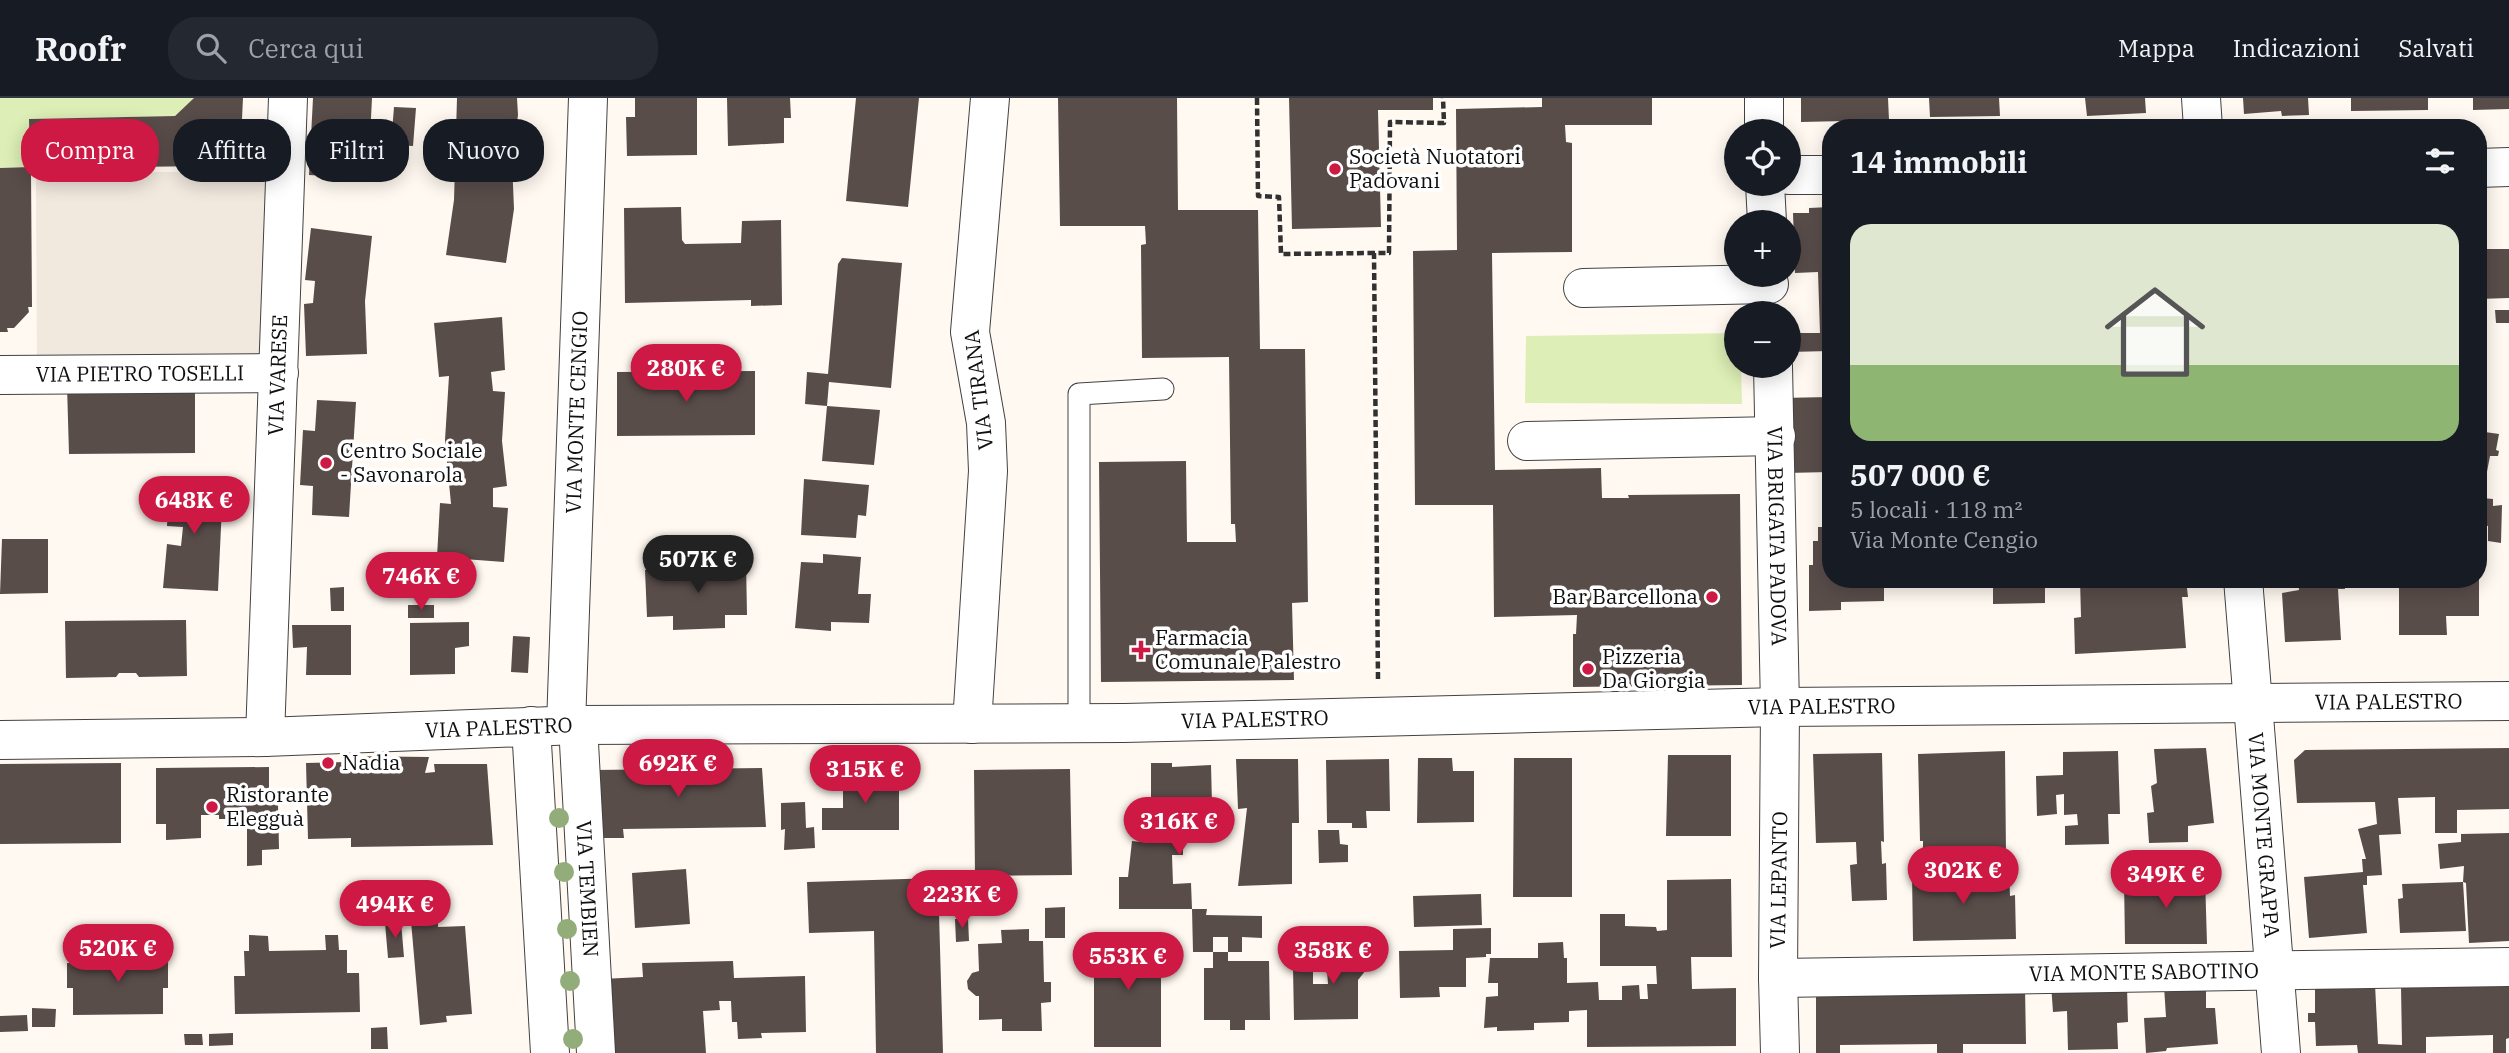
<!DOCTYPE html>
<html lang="it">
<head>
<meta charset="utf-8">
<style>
	:root { --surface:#171b24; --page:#242831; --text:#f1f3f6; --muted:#9ea1a6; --line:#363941; --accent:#cd1943 }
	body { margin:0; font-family:"IBM Plex Serif",serif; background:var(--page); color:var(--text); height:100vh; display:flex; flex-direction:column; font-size:26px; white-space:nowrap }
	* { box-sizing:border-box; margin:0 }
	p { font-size:23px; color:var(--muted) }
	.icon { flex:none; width:38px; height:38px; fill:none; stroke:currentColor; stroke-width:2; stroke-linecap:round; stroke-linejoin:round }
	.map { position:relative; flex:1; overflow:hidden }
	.details { position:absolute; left:1822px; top:21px; width:665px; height:469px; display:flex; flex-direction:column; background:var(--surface); border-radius:28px; box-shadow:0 4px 18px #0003 }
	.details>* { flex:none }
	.guide { position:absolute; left:21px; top:21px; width:665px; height:63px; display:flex; gap:14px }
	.fabs { position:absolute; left:1724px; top:21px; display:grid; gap:14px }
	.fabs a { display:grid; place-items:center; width:77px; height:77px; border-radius:50%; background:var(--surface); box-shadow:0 4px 18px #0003; font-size:35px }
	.price { position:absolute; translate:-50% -60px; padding:0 16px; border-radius:24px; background:var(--accent); color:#fff; font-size:23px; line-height:46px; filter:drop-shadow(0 2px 4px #0008) }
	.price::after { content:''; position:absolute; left:50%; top:42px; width:21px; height:16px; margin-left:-10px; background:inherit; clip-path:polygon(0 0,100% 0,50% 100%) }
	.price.active { background:#222; color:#fff }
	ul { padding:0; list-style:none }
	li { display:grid; align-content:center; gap:14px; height:371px; padding:0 28px }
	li+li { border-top:2px solid var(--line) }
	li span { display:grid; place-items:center; height:217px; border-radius:21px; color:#555 }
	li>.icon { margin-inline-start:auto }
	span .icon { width:126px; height:126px; fill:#fffc; stroke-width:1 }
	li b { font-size:30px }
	h2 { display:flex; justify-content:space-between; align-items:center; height:84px; padding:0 28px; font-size:30px }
	.tag { padding:0 24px; border-radius:28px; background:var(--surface); box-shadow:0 4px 18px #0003; font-size:24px; line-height:63px }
	.tag.active { background:var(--accent); color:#fff }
	header { display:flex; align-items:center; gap:42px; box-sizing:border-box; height:98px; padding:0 35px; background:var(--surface); border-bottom:2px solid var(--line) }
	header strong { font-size:33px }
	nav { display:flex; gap:38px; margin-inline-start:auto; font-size:24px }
	.search { width:490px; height:63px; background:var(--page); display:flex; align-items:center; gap:18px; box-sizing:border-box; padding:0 24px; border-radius:28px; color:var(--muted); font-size:26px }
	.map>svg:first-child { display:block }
</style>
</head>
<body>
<header>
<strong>Roofr</strong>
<div class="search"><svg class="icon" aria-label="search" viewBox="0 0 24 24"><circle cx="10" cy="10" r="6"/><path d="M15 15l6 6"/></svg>Cerca qui</div>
<nav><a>Mappa</a><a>Indicazioni</a><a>Salvati</a></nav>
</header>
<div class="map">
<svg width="2509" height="955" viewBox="0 0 2509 955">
	<rect width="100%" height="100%" fill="#fff9f1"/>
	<path fill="#ddeeb6" d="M0,0H194L175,18L29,21L30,69L0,70Z
		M1736,235V268H1741L1742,306L1525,305L1526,238Z"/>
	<path fill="#f1e8de" d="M36,74H287L279,275L37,276Z"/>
	<path fill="#594d4a" d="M194,0H243L241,42H236V48L221,63L215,64L214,68L37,70L31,74L32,209H28L29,214L14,230H7L8,234H0V70L30,69L29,21L175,18Z
		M313,0H372L368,80L309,77Z
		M457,0H517L518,17L512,63L514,111L506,165L446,157L454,102Z
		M635,0H697V57L627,58L626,19H635Z
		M727,0H790L791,20H784V45L728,48Z
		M856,0H919L908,109L846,103Z
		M1058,0H1177L1178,112H1258L1260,251H1305L1308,504L1292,505L1294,582L1101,584L1099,364L1186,363L1187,444H1236L1235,426H1231L1229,259L1142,260L1141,147L1146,146L1145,128H1060Z
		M1289,0H1433V12H1378L1381,129L1292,131Z
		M1542,0H1652V27H1565L1566,44L1572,45V154L1492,155L1495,372L1601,370L1602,400H1629L1628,397L1740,396L1742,587L1573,589V536H1576L1577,517L1494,519L1493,407H1415L1413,153L1457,152L1456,11L1542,9Z
		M1801,0H1888L1889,22L1801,24Z
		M1929,0H1999L2000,18L1930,19Z
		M2085,0H2145L2146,15L2087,18Z
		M2243,0H2308L2309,17L2282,18L2281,13L2244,16Z
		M2351,0H2428V12L2351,13Z
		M2473,0H2509V11L2473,12Z
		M394,9L416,10L413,48L391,47Z
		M681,109L682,142L685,146L741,145L742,123L781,122L782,207L751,208V202L625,205L624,110Z
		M1830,109V253L1788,254V235H1820L1818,174L1795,175L1793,115H1809V110Z
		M311,130L372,138L365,203L367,256L306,258L304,206L313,205L315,183L305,182Z
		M2478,151H2509V200L2478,201Z
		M842,160L902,165L891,290L829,284L827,308L880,312L874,367L822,363L827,308L805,306L807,274L828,276L838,166Z
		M2495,212H2509V225H2496Z
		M502,219L505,272L491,274L493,293L505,294L502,343L507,388L493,390V409L508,410L504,464L437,459L440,405L451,406L445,342L449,278L439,279L434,225Z
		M755,273V337L617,338V274Z
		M195,287V355L69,356L67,288Z
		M1830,299V374L1786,375L1780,300Z
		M317,302L356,304L349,419L312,417L313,388L300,387L303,332L315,333Z
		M2478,333L2499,336L2496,352L2499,353L2498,358H2490L2482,400L2493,401V408L2502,407L2501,445L2488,443V428L2478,426Z
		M804,381L869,387L866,418L858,417L856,440L801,437Z
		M169,383L223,387L218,493L163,490L167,446L181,448L183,429L167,428Z
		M1818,429H1830V481H1888V486H1884V503L1841,504V512L1809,513V467H1813V443H1818Z
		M2,441H48V495L0,496Z
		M823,456L861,459L858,496H871L869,525L831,524V533L795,530L801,464L823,465Z
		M746,464L747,517H725V530L673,532V518L647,519L645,472L707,471V465Z
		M1993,481H2045V505L1993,506Z
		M2080,481H2186L2188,499H2182L2186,550L2075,556L2074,520L2081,519Z
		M2298,481H2344L2345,491H2338L2341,542L2285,544L2282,495L2299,492Z
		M2399,481H2479V518H2446L2447,537H2399Z
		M344,489V513H331L330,490Z
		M408,507H434V520H408Z
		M186,522L187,578L139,579L136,575H119L116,579L66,580L65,523Z
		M469,524V548L455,550V576L410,577V525Z
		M292,527H351V577H306L307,549L293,550Z
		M513,538L530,539L528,575L511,574Z
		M2206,650L2214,725L2188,728V744L2149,745L2147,715L2154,714L2151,688L2157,685L2154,651Z
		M2509,650V711L2457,712V735H2435V699L2398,700L2401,736L2379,737L2382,777L2367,778V787H2363L2367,835L2309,840L2304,779L2363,774L2362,761H2366L2358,731L2377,726L2375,704L2297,705L2294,662L2305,652Z
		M2005,653L2006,757L1923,758V743H1920L1918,656Z
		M2118,653L2120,716H2108L2109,746L2065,747V728L2078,727L2077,716L2064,717V696L2056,697L2057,716L2037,718L2036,678L2063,677V654Z
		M1882,655L1884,744L1881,743L1882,766L1886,765L1887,802L1852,803L1850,767L1857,766L1856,744L1816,745L1813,656Z
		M1668,657H1731V738H1666Z
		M346,658L429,659L425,675L435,674L434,666H487L493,747L351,749V740L308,741L306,665L346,664Z
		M1418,660H1452L1453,673H1474V724L1417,725Z
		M1514,660H1572V799H1513Z
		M1236,661H1298L1299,725H1292V786L1238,788L1247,710L1238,711Z
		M1389,661L1390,713H1366L1367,730H1352V725H1327L1326,662Z
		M121,665V745L0,746V666Z
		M1151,665H1172V669L1211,667L1212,706L1209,726L1183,727V757H1172L1173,786L1191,785L1192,811H1207L1206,817L1262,818V840L1242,839V854H1228V839H1213V854H1193L1192,811H1119V779H1128L1132,743L1151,745Z
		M269,669V706H278L279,751L262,752V767L247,768V721H219V717H201V740L166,742V726H156V670Z
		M762,670L766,729L623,731L624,740H598L594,672Z
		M1070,671L1072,777L975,778L974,672Z
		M843,673H866V681L899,680V732H822V710H843Z
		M805,704L806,730L814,729L815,750L784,752L785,731L781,732V705Z
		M1318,732H1339L1340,746L1348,747V764L1319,765Z
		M2509,735V843L2469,845L2466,785L2463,784L2464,768L2440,771L2438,746L2461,744V736Z
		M686,771L690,826L635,830L632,775Z
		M2174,771L2178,779H2205L2207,846H2125L2124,781L2160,779L2164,772Z
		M2009,773L2010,798L2015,797L2016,841L1913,843L1912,775Z
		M938,780L943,955H876L874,833L809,835L807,784Z
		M1731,781L1732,859H1691L1692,891L1736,890V948L1587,949V912L1569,913V924L1534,925V932L1497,933V929L1484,930L1486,899L1498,898V885H1488L1490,860H1538V845L1563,844L1564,860H1567V885L1598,884L1599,902H1622V888L1639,887L1640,901H1648L1647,886H1657L1656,868H1600V816H1625V828L1656,829L1657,833L1667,832V782Z
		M2463,784L2466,833L2400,835L2398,801L2403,800L2402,786Z
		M1481,796L1482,827L1414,829L1413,798Z
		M1065,809V840H1045V810Z
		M438,820V829L465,828L472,916L446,918L447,924L420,927L411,823Z
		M968,820L969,843L956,844L955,821Z
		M401,824L404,859L388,860L385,825Z
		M1491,830V856H1486V859L1466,860V889H1439L1440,899L1400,900L1399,853L1453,852V831Z
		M1029,831V843H1043L1044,884H1051V904L1041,905L1042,933H1002V921L979,922V898H976L968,891L967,883L972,875L979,873L978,846L1002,845L1001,832Z
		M117,832V865L152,864L151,852H162L163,864H168V890H163V916L73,917V890H67V865H106V833Z
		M249,837L268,838L269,853L326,852L325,837H338L339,852H347V875H359L360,914L235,916L234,878H245L244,853H249Z
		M1094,838H1161V949H1094Z
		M1372,844L1373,872H1366L1358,882V921L1294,922L1293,870H1313V886H1328L1327,873H1338V845Z
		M1213,854H1228V863H1269L1270,922H1245V932H1230V922H1204V870H1213Z
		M733,863L734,880L805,878L806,934L761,935L762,940L738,941L737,924H732L731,903H719L720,912L703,913L706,955H606L601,881L643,879L642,865Z
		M2206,885V910H2215L2218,946L2167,950L2166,953L2146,955L2144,920L2166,919L2164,888Z
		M2051,886L2127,889L2128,924L2117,925L2118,951L2068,952L2067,913L2053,914Z
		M2375,886L2378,946L2402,947L2401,888H2509V940L2506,941V955H2493V937L2426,939V955H2358L2357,947L2316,948L2315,924H2308V915H2315V887Z
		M2025,889L2026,946H1963V955H1937V946L1840,947V955H1816V891Z
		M32,910L56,911L55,929H32Z
		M27,917L28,933L0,934V918Z
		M387,929L388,951H371V930Z
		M233,935V947L209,948V936Z
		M184,936H202L203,947H185Z"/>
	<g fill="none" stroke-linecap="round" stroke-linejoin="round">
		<defs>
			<path id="lane" d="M1079,625V296L1163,291"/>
			<g id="street">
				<path d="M1764,0V33"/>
				<path d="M2201,0L2203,30"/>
				<path d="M2478,70L2509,69"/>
				<path d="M1788,77H1830"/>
				<path d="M1765,86L1767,124"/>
				<path d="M1583,190L1769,186"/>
				<path id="s1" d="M1773,268L1780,609L1778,880L1780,955"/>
				<path id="s2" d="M0,277L279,275"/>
				<path d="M1527,343L1776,338"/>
				<path id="s3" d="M2243,481L2281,955"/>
				<path d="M972,626L988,373L986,325L970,234L990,0"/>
				<path id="s4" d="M566,627L588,0"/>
				<path id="s5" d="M578,627L596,955"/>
				<path d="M531,628L550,955"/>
				<path id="s6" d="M265,639L288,0"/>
				<path id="s7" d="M0,642L265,639L578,627L1124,625L1780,609L2509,603"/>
				<path id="s8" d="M1778,880L2509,869"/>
			</g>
		</defs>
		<use href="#lane" stroke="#424242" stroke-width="23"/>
		<use href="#street" stroke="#424242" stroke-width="40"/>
		<path stroke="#313131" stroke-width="4.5" stroke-dasharray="7 3.5" stroke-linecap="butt" d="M1257,0L1258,98L1279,99L1281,156L1374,155
			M1378,581L1374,155H1389L1390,24L1444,25L1443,0"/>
		<use href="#lane" stroke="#fff" stroke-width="21"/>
		<use href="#street" stroke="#fff" stroke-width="38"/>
	</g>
	<g fill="#93ad7a">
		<circle cx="559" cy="720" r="10"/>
		<circle cx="564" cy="774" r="10"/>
		<circle cx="567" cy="831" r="10"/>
		<circle cx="570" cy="883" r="10"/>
		<circle cx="573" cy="941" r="10"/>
	</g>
	<g fill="#cd1943" stroke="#fff" stroke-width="2.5">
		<circle cx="1335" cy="71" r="7"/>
		<circle cx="326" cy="365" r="7"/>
		<circle cx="1712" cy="499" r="7"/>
		<path d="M1137.5 541.5h7v7h7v7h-7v7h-7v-7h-7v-7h7z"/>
		<circle cx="1588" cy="571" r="7"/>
		<circle cx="328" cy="665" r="7"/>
		<circle cx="212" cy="709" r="7"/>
	</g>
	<g text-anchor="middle" stroke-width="7" stroke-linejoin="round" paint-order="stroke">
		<g font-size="21" fill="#0f0f0f" stroke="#fff" text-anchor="start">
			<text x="1349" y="66">Società Nuotatori<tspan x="1349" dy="24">Padovani</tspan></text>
			<text x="340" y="360">Centro Sociale<tspan x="340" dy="24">- Savonarola</tspan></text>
			<text x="1698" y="506" text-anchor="end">Bar Barcellona</text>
			<text x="1155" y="547">Farmacia<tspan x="1155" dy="24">Comunale Palestro</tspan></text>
			<text x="1602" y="566">Pizzeria<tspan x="1602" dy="24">Da Giorgia</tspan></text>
			<text x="342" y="672">Nadia</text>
			<text x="226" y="704">Ristorante<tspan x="226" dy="24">Elegguà</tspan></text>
		</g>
		<g font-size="21" fill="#0f0f0f" stroke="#fff">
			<text dy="7" stroke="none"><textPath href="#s2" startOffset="140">VIA PIETRO TOSELLI</textPath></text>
			<text dy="7" stroke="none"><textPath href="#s6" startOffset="362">VIA VARESE</textPath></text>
			<text transform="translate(979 292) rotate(-97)" y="7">VIA TIRANA</text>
			<text dy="7" stroke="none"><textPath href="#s4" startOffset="313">VIA MONTE CENGIO</textPath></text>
			<text dy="7" stroke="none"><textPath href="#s1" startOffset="170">VIA BRIGATA PADOVA</textPath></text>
			<text dy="7" stroke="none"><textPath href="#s7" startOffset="2389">VIA PALESTRO</textPath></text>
			<text dy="7" stroke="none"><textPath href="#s7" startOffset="1822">VIA PALESTRO</textPath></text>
			<text dy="7" stroke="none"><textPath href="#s7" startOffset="1255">VIA PALESTRO</textPath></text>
			<text dy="7" stroke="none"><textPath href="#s7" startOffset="499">VIA PALESTRO</textPath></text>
			<text dy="7" stroke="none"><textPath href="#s3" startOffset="257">VIA MONTE GRAPPA</textPath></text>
			<text transform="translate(1779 782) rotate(-89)" y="7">VIA LEPANTO</text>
			<text dy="7" stroke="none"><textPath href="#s5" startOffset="164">VIA TEMBIEN</textPath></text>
			<text dy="7" stroke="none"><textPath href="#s8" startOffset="366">VIA MONTE SABOTINO</textPath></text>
		</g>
	</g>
</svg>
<div class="fabs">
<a><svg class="icon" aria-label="locate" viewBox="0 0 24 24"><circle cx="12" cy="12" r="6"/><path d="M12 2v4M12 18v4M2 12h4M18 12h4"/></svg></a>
<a>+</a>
<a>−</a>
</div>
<b class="price" style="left:686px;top:306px">280K €</b>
<b class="price" style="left:194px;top:438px">648K €</b>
<b class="price active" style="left:698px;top:497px">507K €</b>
<b class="price" style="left:421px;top:514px">746K €</b>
<b class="price" style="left:678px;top:701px">692K €</b>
<b class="price" style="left:865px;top:707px">315K €</b>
<b class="price" style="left:1179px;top:759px">316K €</b>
<b class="price" style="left:1963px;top:808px">302K €</b>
<b class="price" style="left:2166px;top:812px">349K €</b>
<b class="price" style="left:962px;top:832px">223K €</b>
<b class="price" style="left:395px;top:842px">494K €</b>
<b class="price" style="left:118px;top:886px">520K €</b>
<b class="price" style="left:1333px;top:888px">358K €</b>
<b class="price" style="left:1128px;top:894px">553K €</b>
<div class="guide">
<a class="tag active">Compra</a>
<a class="tag">Affitta</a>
<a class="tag">Filtri</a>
<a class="tag">Nuovo</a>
</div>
<section class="details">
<h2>14 immobili<svg class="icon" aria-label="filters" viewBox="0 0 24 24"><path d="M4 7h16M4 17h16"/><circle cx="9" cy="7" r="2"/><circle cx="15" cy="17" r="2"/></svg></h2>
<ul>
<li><span style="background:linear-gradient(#dfe7d0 65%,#8fb573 0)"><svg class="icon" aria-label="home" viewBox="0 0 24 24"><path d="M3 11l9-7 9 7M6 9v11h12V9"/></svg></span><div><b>507 000 €</b><p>5 locali · 118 m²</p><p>Via Monte Cengio</p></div></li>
</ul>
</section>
</div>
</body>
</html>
